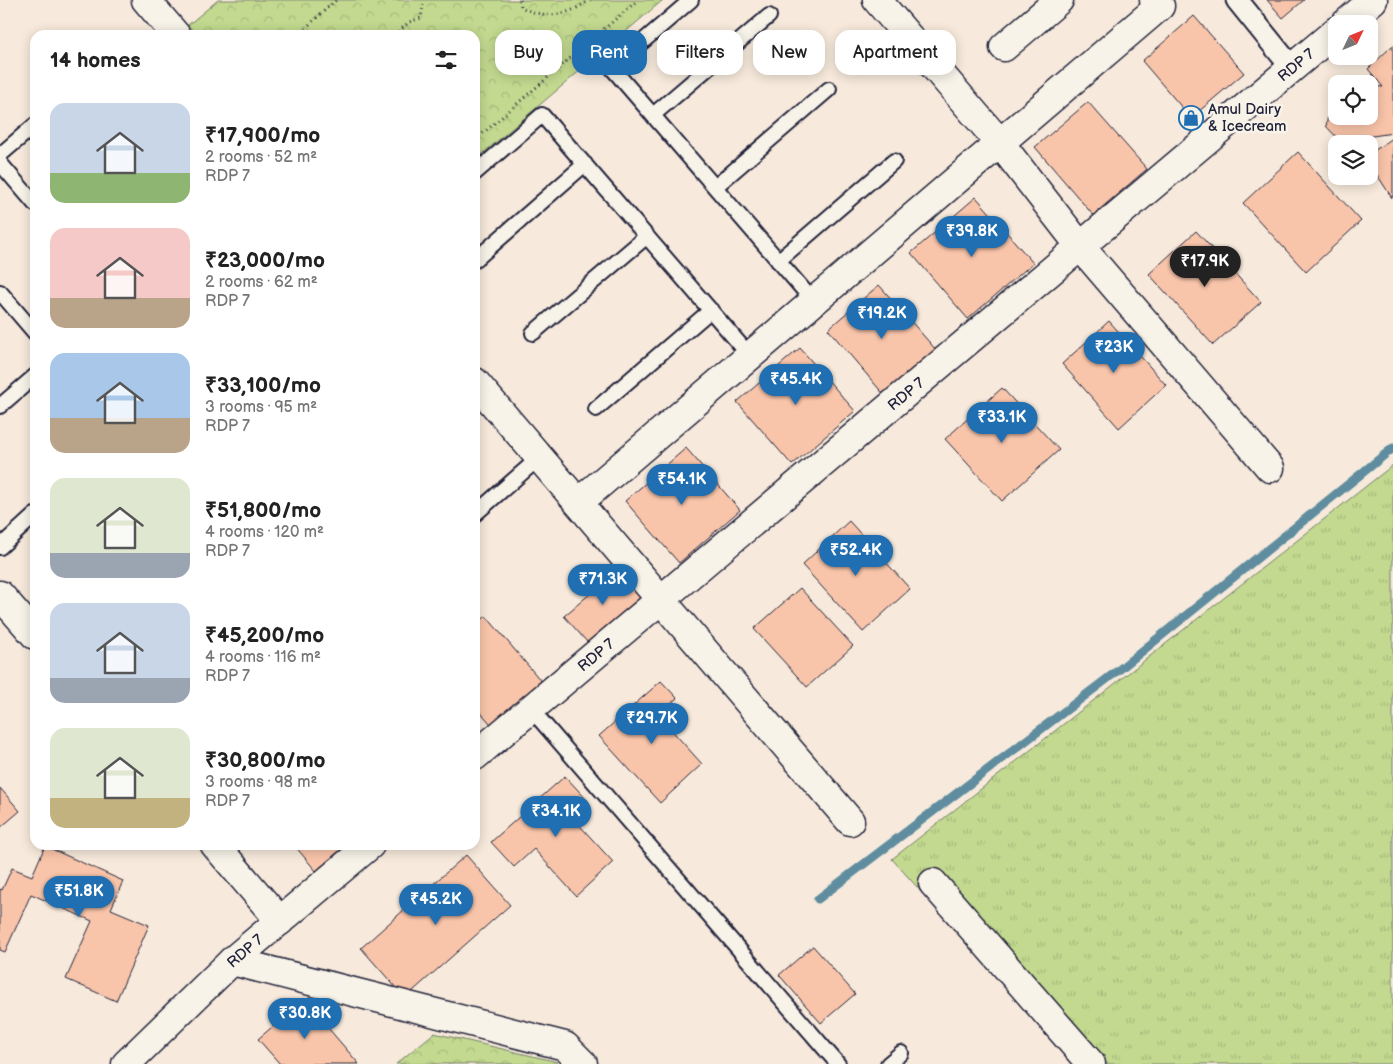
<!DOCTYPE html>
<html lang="en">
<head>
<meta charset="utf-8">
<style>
	:root { --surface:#fff; --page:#f2f2f2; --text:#222; --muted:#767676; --accent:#1f6fb2 }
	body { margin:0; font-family:"Balsamiq Sans",sans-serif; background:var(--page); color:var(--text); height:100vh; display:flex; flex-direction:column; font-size:19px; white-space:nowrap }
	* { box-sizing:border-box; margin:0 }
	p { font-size:16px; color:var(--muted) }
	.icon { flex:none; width:28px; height:28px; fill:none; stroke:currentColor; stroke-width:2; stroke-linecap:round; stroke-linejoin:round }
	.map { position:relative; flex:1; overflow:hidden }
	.details { position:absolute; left:30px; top:30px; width:450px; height:820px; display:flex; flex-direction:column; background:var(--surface); border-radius:15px; box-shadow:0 2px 12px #0003 }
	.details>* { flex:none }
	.banner { position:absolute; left:495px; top:30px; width:475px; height:45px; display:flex; gap:10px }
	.needle { width:32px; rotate:47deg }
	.fabs { position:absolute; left:1328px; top:15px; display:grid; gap:10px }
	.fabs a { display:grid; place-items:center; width:50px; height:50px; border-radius:10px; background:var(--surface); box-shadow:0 2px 12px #0003; font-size:25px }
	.price { position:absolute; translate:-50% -42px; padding:0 11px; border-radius:18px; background:var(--accent); color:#fff; font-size:16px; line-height:32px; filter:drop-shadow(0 1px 2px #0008) }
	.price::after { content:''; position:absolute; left:50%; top:30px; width:15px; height:11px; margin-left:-8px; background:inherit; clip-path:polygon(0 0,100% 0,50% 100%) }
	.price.on { background:#222; color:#fff }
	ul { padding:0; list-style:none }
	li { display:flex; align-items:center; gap:15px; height:125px; padding:0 20px }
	li span { display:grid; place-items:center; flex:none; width:140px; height:100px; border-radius:15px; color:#555 }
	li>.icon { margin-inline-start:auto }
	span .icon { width:60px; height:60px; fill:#fffc; stroke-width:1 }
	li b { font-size:21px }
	h2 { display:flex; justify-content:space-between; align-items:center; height:60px; padding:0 20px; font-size:21px }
	.tag { padding:0 18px; border-radius:15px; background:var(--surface); box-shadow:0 2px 12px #0003; font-size:18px; line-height:45px }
	.tag.on { background:var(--accent); color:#fff }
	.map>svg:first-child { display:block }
</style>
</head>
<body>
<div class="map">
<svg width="1393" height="1064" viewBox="0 0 1393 1064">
	<defs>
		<pattern id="grass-tufts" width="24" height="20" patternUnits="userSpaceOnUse" patternTransform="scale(1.25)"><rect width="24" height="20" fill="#c2d98f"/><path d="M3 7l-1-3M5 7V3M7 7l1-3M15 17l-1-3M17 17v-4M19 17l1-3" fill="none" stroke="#a6ba7c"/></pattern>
		<pattern id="park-crowns" width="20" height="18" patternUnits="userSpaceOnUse" patternTransform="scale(1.25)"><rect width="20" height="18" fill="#c2d98f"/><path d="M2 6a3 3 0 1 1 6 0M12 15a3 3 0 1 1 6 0" fill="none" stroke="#a6ba7c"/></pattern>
	</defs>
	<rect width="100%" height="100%" fill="#f7eadc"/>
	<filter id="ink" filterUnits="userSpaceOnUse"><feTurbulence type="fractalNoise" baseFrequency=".02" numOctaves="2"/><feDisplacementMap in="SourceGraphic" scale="10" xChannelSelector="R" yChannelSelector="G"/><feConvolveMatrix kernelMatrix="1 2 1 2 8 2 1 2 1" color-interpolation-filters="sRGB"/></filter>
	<g filter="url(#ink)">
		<path fill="url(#grass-tufts)" stroke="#727e65" d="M1393,465V1064H1075L892,859Z"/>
		<path fill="url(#park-crowns)" stroke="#727e65" d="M218,0H663L475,160V35H197L188,25Z
			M434,1033L558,1062L555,1064H396Z"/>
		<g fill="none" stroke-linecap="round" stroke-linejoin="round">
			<path stroke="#5e8d9f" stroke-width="9" d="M818,899L1120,669L1393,448"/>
		</g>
		<path fill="#f9c5aa" stroke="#22223b" d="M1267,0H1304L1283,18Z
			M1194,16L1244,73L1191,118L1142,61Z
			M1393,45V133L1352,139L1347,144H1343L1326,126L1332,94L1336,87V116H1369V86L1383,87L1368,69Z
			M1088,102L1147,169L1093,215L1035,147Z
			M1393,138V196L1392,198L1369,162V154Z
			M1298,152L1361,221L1306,272L1243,203Z
			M976,197L1033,263L968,319L911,253Z
			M1196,231L1261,302L1213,345L1149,274Z
			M879,285L937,351L885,396L828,329Z
			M1109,321L1166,385L1119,428L1062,364Z
			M800,348L855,411L792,465L737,402Z
			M1002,388L1059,450L1002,501L945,439Z
			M686,448L740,510L679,563L625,501Z
			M849,521L910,589L863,632L802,565Z
			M619,569L642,596L588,643L564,616Z
			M800,588L853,646L807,687L754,629Z
			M486,616L547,688L497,731L475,706V626Z
			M661,681L677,698L658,715L702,764L660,803L599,736Z
			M565,776L588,801L571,816L613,862L576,896L534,849L514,867L491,842Z
			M0,788L20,811L0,828Z
			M294,845H346L316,871Z
			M45,846L123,881L111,909L149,925L116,1001L66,979L92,921L31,894L5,952L0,950V889L2,890L12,868L32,876Z
			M466,855L510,905L405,998L361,948Z
			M813,946L855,994L821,1023L779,975Z
			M304,1000L359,1064H280L258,1039Z"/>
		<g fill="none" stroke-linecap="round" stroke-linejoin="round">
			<defs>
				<path id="service" d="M691,0L612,68L814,302
					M653,115L769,16
					M0,155L35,125
					M0,163L35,204
					M475,173L542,115L750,356
					M715,187L829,89
					M475,260L585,164
					M778,261L894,161
					M0,292L35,333
					M533,333L647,236
					M0,406L35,376
					M596,409L711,310
					M475,514L540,457
					M0,547L35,515
					M531,709L838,1064
					M888,1064L901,1053"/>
				<path id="pedestrian" d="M1237,0L1292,68"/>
				<path id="minor" d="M146,0L176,35
					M877,0L1000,143L1080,246L1270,468
					M1004,47L1059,0
					M475,382L850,821
					M579,502L1160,6L1154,0
					M0,595L35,635
					M215,845L280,921
					M933,883L1091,1064
					M232,961L565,1046L583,1064"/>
				<path id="tertiary" d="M1345,24L1373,0
					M475,756L1336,31
					M126,1064L232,961L370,845"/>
			</defs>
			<use href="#service" stroke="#22223b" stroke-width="18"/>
			<use href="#pedestrian" stroke="#22223b" stroke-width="25"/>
			<use href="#minor" stroke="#22223b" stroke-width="31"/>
			<use href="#tertiary" stroke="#22223b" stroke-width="31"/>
			<path stroke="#22223b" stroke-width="3" stroke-dasharray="1 4" stroke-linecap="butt" d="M520,0L521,7C547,20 567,16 590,0
				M298,35L336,0
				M395,35L409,22L421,18L424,0
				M475,140L638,0"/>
			<use href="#service" stroke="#f7f3e8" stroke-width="14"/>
			<use href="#pedestrian" stroke="#f7f3e8" stroke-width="21"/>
			<use href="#minor" stroke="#f7f3e8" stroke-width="28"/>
			<use href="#tertiary" stroke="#f7f3e8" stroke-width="28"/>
		</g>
	</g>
	<defs>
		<symbol id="shop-ring" viewBox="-11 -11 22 22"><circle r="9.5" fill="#f7f3e8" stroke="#1f6fb2" stroke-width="1.5"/><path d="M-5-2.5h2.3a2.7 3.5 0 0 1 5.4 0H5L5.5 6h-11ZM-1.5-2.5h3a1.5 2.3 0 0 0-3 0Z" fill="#1f6fb2"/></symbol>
	</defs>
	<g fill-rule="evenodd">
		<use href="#shop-ring" x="1177" y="104" width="28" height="28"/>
	</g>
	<g text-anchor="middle" stroke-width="5" stroke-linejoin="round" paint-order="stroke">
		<g font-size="15" fill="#22223b" stroke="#f7f3e8">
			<text transform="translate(1296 65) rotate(-40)" y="5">RDP 7</text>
			<text transform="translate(906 394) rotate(-40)" y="5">RDP 7</text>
			<text transform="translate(596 655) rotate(-40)" y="5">RDP 7</text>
			<text transform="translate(245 951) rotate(-41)" y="5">RDP 7</text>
		</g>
		<g font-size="15" fill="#22223b" stroke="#f7f3e8" text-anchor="start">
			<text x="1208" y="114">Amul Dairy<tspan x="1208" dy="17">&amp; Icecream</tspan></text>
		</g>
	</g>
</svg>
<div class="fabs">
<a><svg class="needle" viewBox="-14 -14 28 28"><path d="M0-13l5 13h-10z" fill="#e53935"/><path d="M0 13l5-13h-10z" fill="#767676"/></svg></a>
<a><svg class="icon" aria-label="locate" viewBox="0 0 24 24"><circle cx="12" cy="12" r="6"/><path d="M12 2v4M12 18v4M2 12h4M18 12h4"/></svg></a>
<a><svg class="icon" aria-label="layers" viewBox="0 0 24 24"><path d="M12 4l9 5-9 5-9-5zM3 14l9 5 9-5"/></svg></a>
</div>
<b class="price" style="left:972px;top:258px">₹39.8K</b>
<b class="price on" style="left:1205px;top:288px">₹17.9K</b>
<b class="price" style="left:882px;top:340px">₹19.2K</b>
<b class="price" style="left:1114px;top:374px">₹23K</b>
<b class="price" style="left:796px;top:406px">₹45.4K</b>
<b class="price" style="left:1002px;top:444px">₹33.1K</b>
<b class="price" style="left:682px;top:506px">₹54.1K</b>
<b class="price" style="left:856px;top:577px">₹52.4K</b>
<b class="price" style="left:603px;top:606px">₹71.3K</b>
<b class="price" style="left:652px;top:745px">₹29.7K</b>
<b class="price" style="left:556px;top:838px">₹34.1K</b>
<b class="price" style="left:79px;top:918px">₹51.8K</b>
<b class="price" style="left:436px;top:926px">₹45.2K</b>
<b class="price" style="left:305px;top:1040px">₹30.8K</b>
<div class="banner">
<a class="tag">Buy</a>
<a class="tag on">Rent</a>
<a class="tag">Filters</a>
<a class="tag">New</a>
<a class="tag">Apartment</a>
</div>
<section class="details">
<h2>14 homes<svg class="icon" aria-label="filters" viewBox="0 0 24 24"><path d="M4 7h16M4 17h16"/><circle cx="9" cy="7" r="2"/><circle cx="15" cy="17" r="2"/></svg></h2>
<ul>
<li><span style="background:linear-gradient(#c9d6e8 70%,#8fb573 0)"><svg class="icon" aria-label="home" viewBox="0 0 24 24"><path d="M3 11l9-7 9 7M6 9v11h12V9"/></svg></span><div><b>₹17,900/mo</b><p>2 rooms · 52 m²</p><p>RDP 7</p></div></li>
<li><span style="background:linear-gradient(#f6c9c9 70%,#b9a48a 0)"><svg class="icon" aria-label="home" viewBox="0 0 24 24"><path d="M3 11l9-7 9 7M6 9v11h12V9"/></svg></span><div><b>₹23,000/mo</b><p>2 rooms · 62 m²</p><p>RDP 7</p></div></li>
<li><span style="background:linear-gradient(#a9c7e8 65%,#b9a48a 0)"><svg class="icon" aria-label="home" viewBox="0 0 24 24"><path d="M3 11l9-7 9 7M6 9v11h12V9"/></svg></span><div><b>₹33,100/mo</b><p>3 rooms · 95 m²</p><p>RDP 7</p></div></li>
<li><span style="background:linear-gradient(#dfe7d0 75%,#9aa5b1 0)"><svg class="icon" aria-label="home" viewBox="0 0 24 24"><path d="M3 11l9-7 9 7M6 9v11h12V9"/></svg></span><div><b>₹51,800/mo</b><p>4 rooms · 120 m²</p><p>RDP 7</p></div></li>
<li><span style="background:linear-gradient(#c9d6e8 75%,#9aa5b1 0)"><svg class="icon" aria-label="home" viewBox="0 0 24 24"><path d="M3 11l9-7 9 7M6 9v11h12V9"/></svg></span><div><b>₹45,200/mo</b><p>4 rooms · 116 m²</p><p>RDP 7</p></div></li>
<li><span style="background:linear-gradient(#dfe7d0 70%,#c2b280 0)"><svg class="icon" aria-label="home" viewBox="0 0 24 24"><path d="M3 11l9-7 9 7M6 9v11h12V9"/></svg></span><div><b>₹30,800/mo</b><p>3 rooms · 98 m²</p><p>RDP 7</p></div></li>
</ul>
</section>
</div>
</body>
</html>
